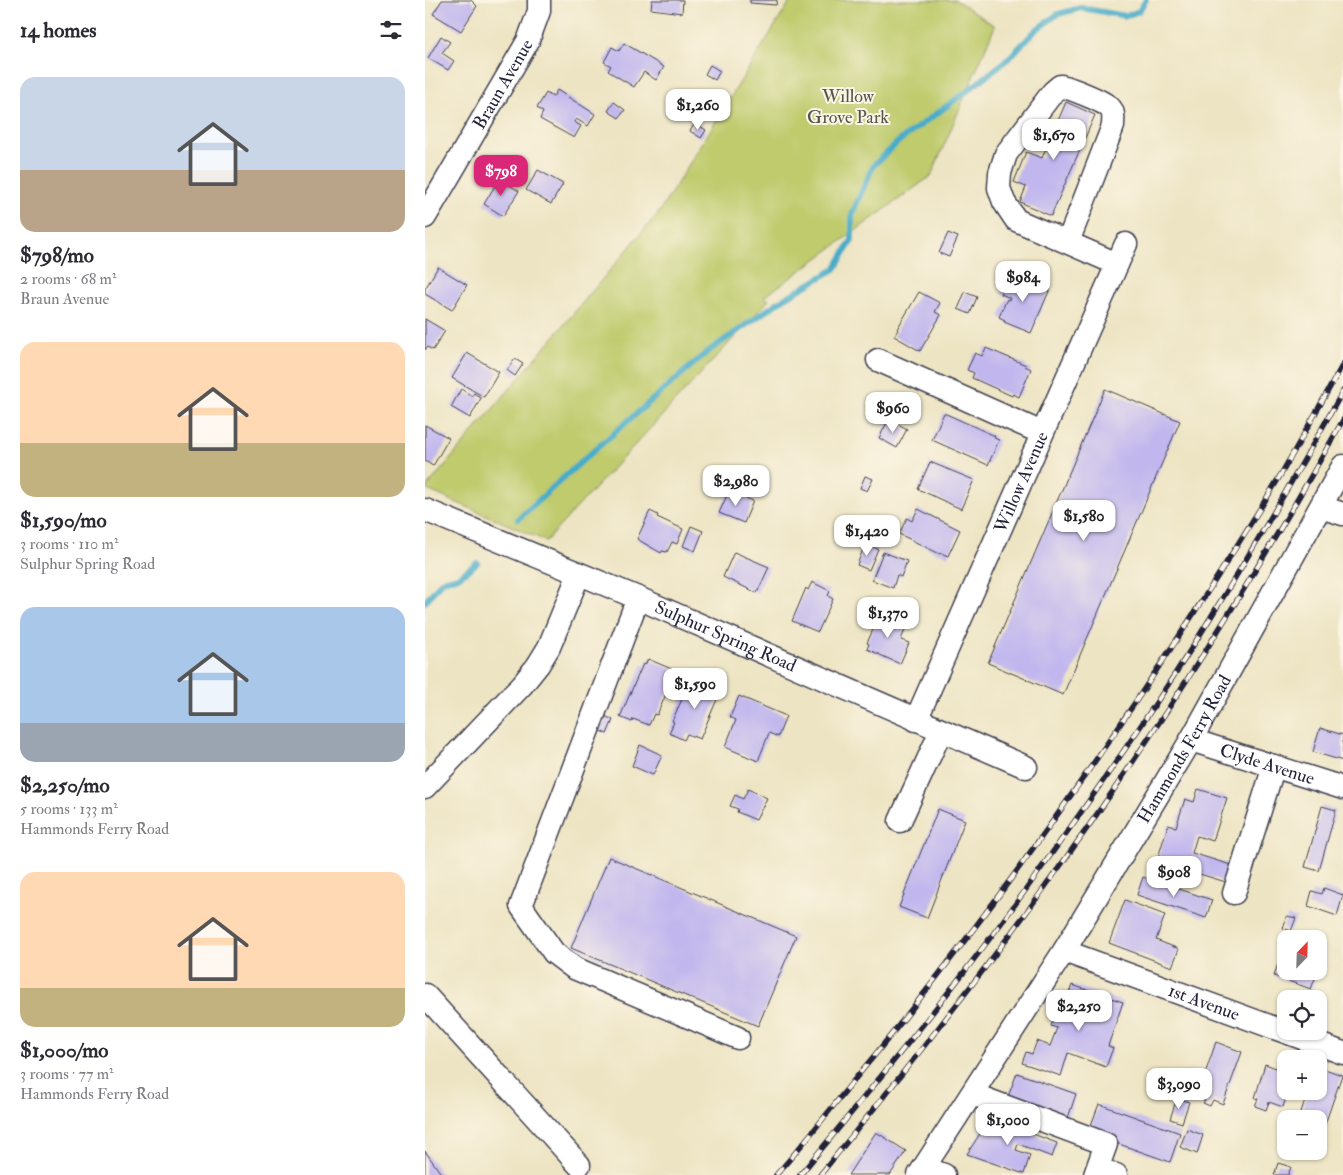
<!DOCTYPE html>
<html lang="en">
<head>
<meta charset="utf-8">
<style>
	:root { --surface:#fff; --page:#f7f7f7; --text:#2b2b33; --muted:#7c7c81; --accent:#db2777 }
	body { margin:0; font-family:"IM FELL Double Pica",serif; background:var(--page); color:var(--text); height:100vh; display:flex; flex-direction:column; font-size:19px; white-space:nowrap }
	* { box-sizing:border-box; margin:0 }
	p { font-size:16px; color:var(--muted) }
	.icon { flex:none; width:28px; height:28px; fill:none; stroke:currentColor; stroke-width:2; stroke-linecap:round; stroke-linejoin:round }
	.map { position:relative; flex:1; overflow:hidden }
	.drawer { display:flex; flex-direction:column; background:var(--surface); width:425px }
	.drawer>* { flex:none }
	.needle { width:32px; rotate:23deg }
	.fabs { position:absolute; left:852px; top:930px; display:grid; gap:10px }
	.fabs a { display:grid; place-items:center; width:50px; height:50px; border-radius:10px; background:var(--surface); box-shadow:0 1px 4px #0004; font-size:25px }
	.price { position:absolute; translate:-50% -42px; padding:0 11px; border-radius:10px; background:#fff; color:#222; font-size:16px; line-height:32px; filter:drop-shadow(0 1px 2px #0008) }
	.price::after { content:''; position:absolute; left:50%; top:30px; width:15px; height:11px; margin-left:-8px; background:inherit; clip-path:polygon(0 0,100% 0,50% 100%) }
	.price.on { background:var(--accent); color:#fff }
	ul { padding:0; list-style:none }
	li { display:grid; align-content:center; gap:10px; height:265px; padding:0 20px }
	li span { display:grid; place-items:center; height:155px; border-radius:15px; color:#555 }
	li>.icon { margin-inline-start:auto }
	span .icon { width:90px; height:90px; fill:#fffc; stroke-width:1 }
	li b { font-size:21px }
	h2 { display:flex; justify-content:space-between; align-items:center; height:60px; padding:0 20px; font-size:21px }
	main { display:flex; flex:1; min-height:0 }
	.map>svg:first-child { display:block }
</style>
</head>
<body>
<main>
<section class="drawer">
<h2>14 homes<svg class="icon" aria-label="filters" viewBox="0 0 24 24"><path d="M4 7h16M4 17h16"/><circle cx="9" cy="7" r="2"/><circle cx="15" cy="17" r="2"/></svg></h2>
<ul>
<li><span style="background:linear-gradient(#c9d6e8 60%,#b9a48a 0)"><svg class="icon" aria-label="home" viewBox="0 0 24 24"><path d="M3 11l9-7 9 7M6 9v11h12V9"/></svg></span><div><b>$798/mo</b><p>2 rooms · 68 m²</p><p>Braun Avenue</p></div></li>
<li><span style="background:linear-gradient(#ffd9b3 65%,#c2b280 0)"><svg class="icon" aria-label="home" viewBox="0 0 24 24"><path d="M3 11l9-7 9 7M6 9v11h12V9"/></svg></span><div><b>$1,590/mo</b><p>3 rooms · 110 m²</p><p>Sulphur Spring Road</p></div></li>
<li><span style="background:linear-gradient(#a9c7e8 75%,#9aa5b1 0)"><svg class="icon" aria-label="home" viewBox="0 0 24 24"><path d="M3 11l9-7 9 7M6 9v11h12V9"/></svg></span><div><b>$2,250/mo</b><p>5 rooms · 133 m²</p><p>Hammonds Ferry Road</p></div></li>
<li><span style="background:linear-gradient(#ffd9b3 75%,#c2b280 0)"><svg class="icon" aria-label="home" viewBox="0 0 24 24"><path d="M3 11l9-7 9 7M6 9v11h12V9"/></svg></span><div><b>$1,000/mo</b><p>3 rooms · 77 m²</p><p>Hammonds Ferry Road</p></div></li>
</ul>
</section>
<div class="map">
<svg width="918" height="1175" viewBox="0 0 918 1175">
	<rect width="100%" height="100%" fill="#fcf5e5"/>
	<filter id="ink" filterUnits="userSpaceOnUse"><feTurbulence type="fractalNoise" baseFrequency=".02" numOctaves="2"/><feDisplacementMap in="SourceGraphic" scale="10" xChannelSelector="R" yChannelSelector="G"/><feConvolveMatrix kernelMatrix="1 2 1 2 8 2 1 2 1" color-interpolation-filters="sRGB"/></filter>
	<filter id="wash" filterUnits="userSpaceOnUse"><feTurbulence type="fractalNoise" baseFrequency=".0096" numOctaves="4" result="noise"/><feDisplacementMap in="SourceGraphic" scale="20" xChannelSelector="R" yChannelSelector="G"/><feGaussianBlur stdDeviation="1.12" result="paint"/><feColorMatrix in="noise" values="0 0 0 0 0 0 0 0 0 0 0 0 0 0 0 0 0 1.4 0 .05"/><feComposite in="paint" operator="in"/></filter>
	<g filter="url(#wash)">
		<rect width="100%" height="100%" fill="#ede4c3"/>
		<path fill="#bfcb6d" stroke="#707654" d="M366,0H531L570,26L506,176L339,297L344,300L121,541L0,489L235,211Z"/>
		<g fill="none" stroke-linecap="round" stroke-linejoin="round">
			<path stroke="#47acc7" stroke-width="6" d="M93,519L157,461L281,353L355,301L410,269L427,240V214L448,166L474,141L541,92L583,59L612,29L633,14L656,8L701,16L714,11L721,0
				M0,602L17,581L33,577L52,563"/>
		</g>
		<g id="blocks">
			<path fill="#c1b7ee" d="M17,0H46L52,6L36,31L8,14Z
				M227,0H258L257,13L226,9Z
				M325,0H352L351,5L325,3Z
				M16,36L25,42L17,53L29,61L23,70L3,58Z
				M199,43L239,67L231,80L219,72L209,87L183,71L186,66L179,62L187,47L194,51Z
				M285,65L295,71L290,80L280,74Z
				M132,90L170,114L163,126L151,119L149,122L156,126L149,138L115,119L118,112L112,108L121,93L128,97Z
				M189,102L200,110L194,118L183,111Z
				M641,102L670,115L626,216L595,202L601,187L589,182L601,152L617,158Z
				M270,123L281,130L276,138L265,131Z
				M113,170L138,184L126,204L101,190Z
				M74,179L94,191L78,216L59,204Z
				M523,233L533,237L524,257L514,253Z
				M13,267L42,285L27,310L0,294V289Z
				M585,274L595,278L596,277L625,289L606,333L579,322L580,320L574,317L582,299L584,300L585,298L576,294Z
				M494,292L515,303L510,312L516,315L495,351L469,336L473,330L472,329Z
				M540,292L552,297L545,314L533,309Z
				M0,319L20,331L8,350L2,347L0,350Z
				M561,348L601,365L600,366L606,369L594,397L588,394L587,396L547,378L549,373L542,370L550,353L557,356Z
				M42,353L74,372L59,397L27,378Z
				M90,359L98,364L90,376L82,370Z
				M36,389L47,396L49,393L56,398L45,418L26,407Z
				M680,389L755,421L638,695L563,663Z
				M519,413L570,436L569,438L574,440L563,465L507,440Z
				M464,419L482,429L472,448L454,438Z
				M0,425L24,438L8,466L0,461Z
				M505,462L549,480L536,509L493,489Z
				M440,476L448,479L442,491L435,488Z
				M304,491L328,501L319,523L294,513Z
				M493,509L535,530L523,556L516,553L515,554L474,534L482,518L487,521Z
				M225,511L233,515L232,517L258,529L252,544L247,542L242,552L237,551L236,553L212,539Z
				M266,526L278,531L270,551L258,546Z
				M440,544L453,549L444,570L432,565Z
				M309,552L344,567L332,593L298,577Z
				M458,552L482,561L476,577L472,575L468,588L447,580Z
				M387,582L405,591L403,596L408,599L393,632L367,621L381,588L383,590Z
				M455,614L482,625L476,640L484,643L475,664L442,649L444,644L442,643Z
				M223,659L249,670L246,678H248L232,715L229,714L224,725L208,719L207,722L195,717L218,664L220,665Z
				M269,678L295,689L292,696L293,697L275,739L262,734L259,740L244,733L249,722L247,721L264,684L266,685Z
				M314,696L361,716L353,737L344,733L333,761L300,747L311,720L305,717Z
				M180,716L188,720L182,734L173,730Z
				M895,728L918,735V761L888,752Z
				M215,745L237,755L228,775L207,766Z
				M323,789L342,798L331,820L312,812L313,809L305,806L310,795L318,799Z
				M773,789L802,798L788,841L772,836L767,853L809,866L804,883L732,861L743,825L751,827L760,799L769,802Z
				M897,806L911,810L894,871L880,867Z
				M513,809L540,820L502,918L474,907Z
				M184,857L371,936L333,1026L146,948Z
				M718,877L787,900L781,918L712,895Z
				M899,888L918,895L912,916L883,906L887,891L897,894Z
				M700,900L740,915L731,940L754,949L747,967L684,943Z
				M862,916L871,918L866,931L858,928Z
				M861,939V971H893L886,989L849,976Z
				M647,985L698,1002L683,1046L688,1048L681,1067L643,1053L636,1076L597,1063L601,1052L607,1054L612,1041L625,1046L632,1028L626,1026L635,1002L640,1004Z
				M791,1042L817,1052L798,1104L788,1100L785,1106L778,1103L780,1100L772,1097Z
				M853,1061L861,1063V1091H863L858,1107L844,1102L841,1110L830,1106L833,1099L830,1098L840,1064L851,1068Z
				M894,1067L917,1075L897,1133L894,1131V1119L874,1118L883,1091H894Z
				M592,1073L651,1094L641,1124L581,1102Z
				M752,1098L764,1102L757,1123L745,1119Z
				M674,1104L755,1133L745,1162L663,1133Z
				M565,1118L632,1143L627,1157L593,1144L591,1150L605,1155L599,1174L542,1154Z
				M762,1129L778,1135L772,1154L755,1147Z
				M451,1132L481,1151L465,1175H423Z
				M0,1151L17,1175H0Z
				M853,1163L866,1167L863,1175H849Z"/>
		</g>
	</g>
	<g filter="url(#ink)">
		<use href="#blocks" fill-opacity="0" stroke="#403f4f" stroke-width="1"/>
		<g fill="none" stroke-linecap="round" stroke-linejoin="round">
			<defs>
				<g id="minor">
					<path id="s1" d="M0,217L103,41L114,11V0"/>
					<path d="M643,242L688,126C688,120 690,112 684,107C678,101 643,87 635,86L628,92L581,154L575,173L574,188L579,202L591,220L692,264"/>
					<path d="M453,360L617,433"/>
					<path d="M896,507L918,514"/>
					<path id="s2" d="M0,510L213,598L601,767"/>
					<path d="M213,598L96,906L129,953L149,968L313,1038"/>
					<path id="s3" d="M491,720L701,244"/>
					<path id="s4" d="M766,740L918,788"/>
					<path d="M0,787L97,685L113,665L124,647L154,574"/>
					<path d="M475,821L516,731"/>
					<path d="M809,893L849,766"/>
					<path id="s5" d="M639,951L918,1053"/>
					<path d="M0,995L154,1165"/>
					<path d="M547,1094L681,1144L670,1175"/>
					<path d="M499,1168L519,1175"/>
					<path d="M673,1169L691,1175"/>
					<path id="s6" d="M494,1175L639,951L766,740L918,466"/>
				</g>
			</defs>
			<use href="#minor" stroke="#403f4f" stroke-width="25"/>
			<use href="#minor" stroke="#fff" stroke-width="22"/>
			<defs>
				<path id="rail" d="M351,1175C385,1137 416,1095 449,1056C597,874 730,681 852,481C875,442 896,403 918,364
					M375,1175C454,1079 534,983 607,881C671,792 735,701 792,607C836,536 877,464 918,391
					M395,1175C471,1082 546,989 617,891C727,741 827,582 918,420"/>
			</defs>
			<use href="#rail" stroke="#22223b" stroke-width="5.5"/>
			<use href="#rail" stroke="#fcf5e5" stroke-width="4" stroke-dasharray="11" stroke-linecap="butt"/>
		</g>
	</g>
	<g text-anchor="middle" stroke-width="4" stroke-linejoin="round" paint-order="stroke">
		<g font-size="18" fill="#22223b" stroke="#fcf5e5">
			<text dy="6" stroke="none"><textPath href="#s1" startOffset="154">Braun Avenue</textPath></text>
			<text dy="6" stroke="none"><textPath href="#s3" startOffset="260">Willow Avenue</textPath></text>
			<text dy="6" stroke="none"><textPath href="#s2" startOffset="326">Sulphur Spring Road</textPath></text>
			<text dy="6" stroke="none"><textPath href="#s6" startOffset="502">Hammonds Ferry Road</textPath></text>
			<text dy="6" stroke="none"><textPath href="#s4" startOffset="80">Clyde Avenue</textPath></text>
			<text dy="6" stroke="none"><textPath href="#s5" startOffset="149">1st Avenue</textPath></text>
		</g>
		<g font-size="18" fill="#51554a" stroke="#fcf5e5">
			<text x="423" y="102">Willow<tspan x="423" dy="21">Grove Park</tspan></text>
		</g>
	</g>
</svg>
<div class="fabs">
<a><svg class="needle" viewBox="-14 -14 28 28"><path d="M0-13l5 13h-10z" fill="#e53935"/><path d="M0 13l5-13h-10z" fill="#7c7c81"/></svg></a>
<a><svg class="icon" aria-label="locate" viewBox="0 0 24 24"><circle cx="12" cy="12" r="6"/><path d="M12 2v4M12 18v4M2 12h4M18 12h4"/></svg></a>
<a>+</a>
<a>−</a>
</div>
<b class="price" style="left:273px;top:131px">$1,260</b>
<b class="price" style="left:629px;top:161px">$1,670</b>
<b class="price on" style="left:76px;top:197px">$798</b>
<b class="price" style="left:598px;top:303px">$984</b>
<b class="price" style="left:468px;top:434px">$960</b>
<b class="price" style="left:311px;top:507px">$2,980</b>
<b class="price" style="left:659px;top:542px">$1,580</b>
<b class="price" style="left:442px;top:557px">$1,420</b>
<b class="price" style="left:463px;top:639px">$1,370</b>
<b class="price" style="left:270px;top:710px">$1,590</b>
<b class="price" style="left:749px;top:898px">$908</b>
<b class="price" style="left:654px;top:1032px">$2,250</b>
<b class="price" style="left:754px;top:1110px">$3,090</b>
<b class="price" style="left:583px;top:1146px">$1,000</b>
</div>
</main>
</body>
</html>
